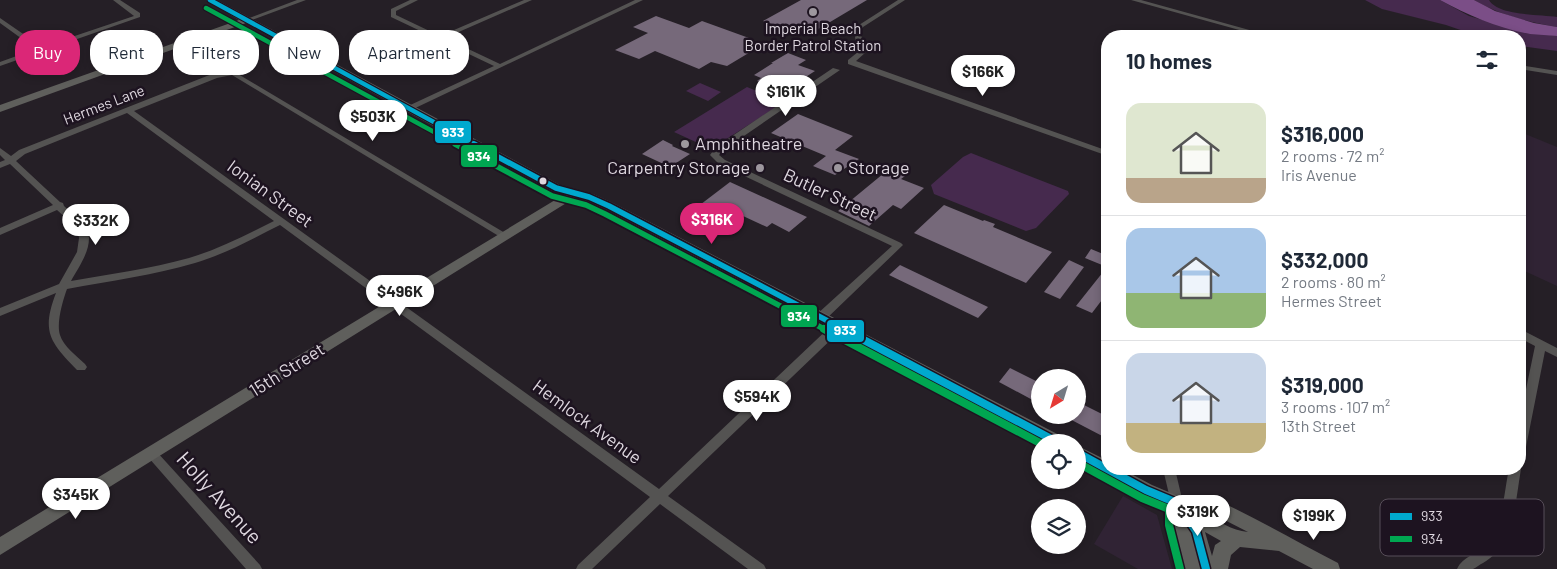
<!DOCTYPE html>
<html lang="en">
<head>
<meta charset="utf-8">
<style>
	:root { --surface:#fff; --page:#f2f2f3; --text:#1f2937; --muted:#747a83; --line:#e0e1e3; --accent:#db2777 }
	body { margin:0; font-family:Barlow,sans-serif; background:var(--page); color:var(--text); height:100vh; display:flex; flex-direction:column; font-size:19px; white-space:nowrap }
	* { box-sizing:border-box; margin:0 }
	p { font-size:16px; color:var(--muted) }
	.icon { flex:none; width:28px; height:28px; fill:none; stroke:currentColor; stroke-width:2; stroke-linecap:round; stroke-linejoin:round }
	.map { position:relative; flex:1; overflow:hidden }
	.panel { position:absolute; left:1101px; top:30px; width:425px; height:445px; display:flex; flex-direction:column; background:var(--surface); border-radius:20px; box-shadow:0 2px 8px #0003 }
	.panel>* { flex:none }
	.hud { position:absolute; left:15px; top:30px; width:475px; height:45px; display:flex; gap:10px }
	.needle { width:32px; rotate:218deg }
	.fabs { position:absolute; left:1031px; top:369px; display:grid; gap:10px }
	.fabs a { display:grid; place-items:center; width:55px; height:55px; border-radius:50%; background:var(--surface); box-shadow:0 2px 8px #0003; font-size:25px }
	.price { position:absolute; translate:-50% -42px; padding:0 11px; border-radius:18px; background:#fff; color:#222; font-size:16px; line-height:32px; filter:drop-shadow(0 1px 2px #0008) }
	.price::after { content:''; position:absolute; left:50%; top:30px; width:15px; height:11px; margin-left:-8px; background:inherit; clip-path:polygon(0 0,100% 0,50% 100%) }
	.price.on { background:var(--accent); color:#fff }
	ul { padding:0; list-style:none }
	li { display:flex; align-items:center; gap:15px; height:125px; padding:0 25px }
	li+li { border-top:1px solid var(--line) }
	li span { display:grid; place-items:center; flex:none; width:140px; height:100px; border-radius:15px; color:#555 }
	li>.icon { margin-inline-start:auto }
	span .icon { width:60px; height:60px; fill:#fffc; stroke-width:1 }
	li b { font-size:21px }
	h2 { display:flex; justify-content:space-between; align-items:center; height:60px; padding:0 25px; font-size:21px }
	.pill { padding:0 18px; border-radius:20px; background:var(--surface); box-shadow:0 2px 8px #0003; font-size:18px; line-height:45px }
	.pill.on { background:var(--accent); color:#fff }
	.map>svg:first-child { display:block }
</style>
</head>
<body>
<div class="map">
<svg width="1557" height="569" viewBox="0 0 1557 569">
	<rect width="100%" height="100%" fill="#251f26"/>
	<path fill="#302334" d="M1520,132L1557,147V286L1520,269Z
		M1123,496L1157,515L1172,569H1138L1094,544Z"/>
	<path fill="#462a4e" d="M1365,0H1440L1469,16L1532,34H1544L1557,36V51L1520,46V36H1478L1446,25L1382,9Z
		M1474,0H1489C1498,16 1539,14 1557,17V27C1527,22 1500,15 1474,0Z
		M700,83L721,92L708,101L686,91Z
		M747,87L784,102L711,149L674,132Z
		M971,153L1068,191L1069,194L1036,228L1026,231L934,194L931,185L963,157Z"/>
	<path fill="#7b4e87" d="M1440,0H1474L1495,11L1534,23L1557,27V36C1548,35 1539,35 1530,34C1498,28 1469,16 1440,0Z"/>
	<path fill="#76697a" d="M801,0H867L810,34L800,31L796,33L763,21Z
		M656,16L689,28L702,21L749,38L746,40L762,45L727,66L711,62L699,69L655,51L639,59L615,50L648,33L633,27Z
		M788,53L806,60L798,65L815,71L784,91L757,81L761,78L754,75L773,63H771Z
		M798,114L853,136L835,150L859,159L835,175L813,166L826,156L771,133Z
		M663,140L673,145L672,146L690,154L670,167L642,154Z
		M889,169L905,176L901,179L924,188L901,209L893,205L869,226L838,211Z
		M730,182L807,217L789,232L772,223L767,227L743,216L723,231L714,227L709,230L696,223L700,220L688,214Z
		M944,205L983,221L984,220L995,224L993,227L1052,252L1026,283L914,233Z
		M1091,249L1108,256V292L1092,313L1076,306L1107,267L1085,258Z
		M1069,260L1084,267L1060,299L1044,292Z
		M900,265L988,307L978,318L889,275Z
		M1010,368L1040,383V404L999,382Z
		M1078,402L1108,417V439L1062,415H1078Z"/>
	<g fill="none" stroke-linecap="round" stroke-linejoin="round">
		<path fill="#545352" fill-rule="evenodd" d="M113,0H120L140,13V17L0,66V62L36,49L0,23V18L42,47L134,16Z
			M297,0H306L249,21L244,20Z
			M410,0H418L396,11V15L440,36L524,0H532L445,38L500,64L635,0H643L409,111L405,109L406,107L494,66L391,17V9Z
			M898,0H905L863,27L860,32L866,52L856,61L1108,151V156L848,64V60L858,52L854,32L859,25Z
			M1131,0H1141L1271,36H1261Z
			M1520,65L1557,71V75L1520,69Z
			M833,68L840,70L722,151L719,155L725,160L901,243L903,245L824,321L820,322L815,318L816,315L892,246L719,164L710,155L716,147Z
			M233,71L510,236L505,239L502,238L232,75L217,78L134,111L659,489L833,324H841L842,327L841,330L668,496L764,565L766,569H748L660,504L592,569H576L578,565L650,497L280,225C252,239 225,254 195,263C154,275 110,281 67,289C63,300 56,323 60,335C63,346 77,356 85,364L87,367L85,370H77C50,342 41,332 56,293L0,316V308L59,284L77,252L79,238L77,228L57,210L0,235V228L53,205L10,164L0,168V162L5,160L0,155V148L11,156L19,150L212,74ZM127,113L274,221C246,235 219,249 189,258C150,269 110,274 71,281C79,266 97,243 85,225C79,218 70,212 64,206L63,203L60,202L16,161L25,154Z
			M1520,329L1557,348V357L1545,351L1526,447L1524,450L1520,452V418L1535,346L1520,338Z
			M152,449L156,451L260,565L262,569H246L148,457L146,454L148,451Z
			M1520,467L1521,469C1515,502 1515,545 1483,563C1480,564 1476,568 1473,569C1469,569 1462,569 1457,569C1463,556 1478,554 1487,544C1503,527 1504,491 1509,469H1520Z
			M1163,469H1175L1183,503L1182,507L1177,508L1172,507Z"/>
		<path fill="#5f5f5c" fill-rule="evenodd" d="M206,0H217L560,185L593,194L613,203L1063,437L1065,442H1043L605,209L576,197L0,555V537L565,194L552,191L246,23L0,112V105L239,20Z
			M1078,446L1108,461V469H1122L1152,485L1178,496L1211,497L1217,500C1258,519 1297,542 1338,563L1340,569H1313L1279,551L1240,547L1231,555L1228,569H1180L1169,524L1168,507L1140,495L1078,461ZM1205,512H1209L1248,532C1231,530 1219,522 1205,512ZM1205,532L1221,541L1215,545L1212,556Z"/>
		<defs>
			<path id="bus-1-far2" d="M210,0L476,145"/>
			<path id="bus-1-far1" d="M474,144L556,188L589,197L609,206L845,330"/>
			<path id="bus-1" d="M843,329L1057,442
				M1078,453L1146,490L1177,503L1196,531L1206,569"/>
			<path id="bus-2-far2" d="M206,8L458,145"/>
			<path id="bus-2-far1" d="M455,144L552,196L586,205L605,214L826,330"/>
			<path id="bus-2" d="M824,329L1040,443
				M1078,463L1142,498L1169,509V525L1180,569"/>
		</defs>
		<use href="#bus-1-far2" stroke="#1d1320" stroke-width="7"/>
		<use href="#bus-1-far1" stroke="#1d1320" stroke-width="9"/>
		<use href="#bus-1" stroke="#1d1320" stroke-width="11"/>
		<use href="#bus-2-far2" stroke="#1d1320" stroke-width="7"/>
		<use href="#bus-2-far1" stroke="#1d1320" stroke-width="9"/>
		<use href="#bus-2" stroke="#1d1320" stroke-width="11"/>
		<use href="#bus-1-far2" stroke="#00a9ce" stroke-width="4.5"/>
		<use href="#bus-1-far1" stroke="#00a9ce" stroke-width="5.5"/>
		<use href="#bus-1" stroke="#00a9ce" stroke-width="8"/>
		<use href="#bus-2-far2" stroke="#00a651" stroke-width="4.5"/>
		<use href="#bus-2-far1" stroke="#00a651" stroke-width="5.5"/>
		<use href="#bus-2" stroke="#00a651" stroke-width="8"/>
	</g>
	<g fill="#9d979e" stroke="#1d1320" stroke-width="2">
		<circle cx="813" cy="12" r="5"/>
		<circle cx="685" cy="144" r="5"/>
		<circle cx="760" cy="168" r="5"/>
		<circle cx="838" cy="168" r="5"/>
	</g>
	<circle fill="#ded7df" stroke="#1d1320" stroke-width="2" cx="543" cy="181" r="4.5"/>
	<g text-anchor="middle" stroke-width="5" stroke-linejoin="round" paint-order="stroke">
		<g font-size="15" fill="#ded7df" stroke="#1d1320">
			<text x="813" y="34">Imperial Beach<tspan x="813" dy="17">Border Patrol Station</tspan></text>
		</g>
		<g font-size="15" fill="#ded7df" stroke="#1d1320">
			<text transform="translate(104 105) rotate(-21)" y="5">Hermes Lane</text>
		</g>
		<g font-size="18" fill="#ded7df" stroke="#1d1320" text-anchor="start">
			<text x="695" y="150">Amphitheatre</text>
			<text x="750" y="174" text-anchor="end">Carpentry Storage</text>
			<text x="848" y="174">Storage</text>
		</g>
		<g font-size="18" fill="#ded7df" stroke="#1d1320">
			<text transform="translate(270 194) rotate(36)" y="6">Ionian Street</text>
			<text transform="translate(830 195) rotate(25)" y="6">Butler Street</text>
			<text transform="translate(287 370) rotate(-32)" y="6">15th Street</text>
			<text transform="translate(587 422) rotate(36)" y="6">Hemlock Avenue</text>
		</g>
		<g font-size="21" fill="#ded7df" stroke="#1d1320">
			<text transform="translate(219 498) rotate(48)" y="7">Holly Avenue</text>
		</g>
	</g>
	<rect x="1380" y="499" width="164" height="57" rx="8" fill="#1d1320" stroke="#574e59" stroke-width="1"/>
	<rect x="1390" y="513" width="22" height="7" fill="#00a9ce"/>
	<rect x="1390" y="536" width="22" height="6" fill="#00a651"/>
	<g font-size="14" fill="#ded7df">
		<text x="1421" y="521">933</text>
		<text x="1421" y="544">934</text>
	</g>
	<g stroke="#1d1320" stroke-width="2">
		<rect x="434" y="120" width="38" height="24" rx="5" fill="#00a9ce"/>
		<rect x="460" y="144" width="38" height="24" rx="5" fill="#00a651"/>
		<rect x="780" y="304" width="38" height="24" rx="5" fill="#00a651"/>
		<rect x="826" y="319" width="39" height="24" rx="5" fill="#00a9ce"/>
	</g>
	<g font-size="14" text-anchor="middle" font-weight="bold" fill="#fff">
		<text x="453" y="137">933</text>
		<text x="479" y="161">934</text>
		<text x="799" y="321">934</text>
		<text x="845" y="335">933</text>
	</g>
</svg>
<div class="fabs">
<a><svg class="needle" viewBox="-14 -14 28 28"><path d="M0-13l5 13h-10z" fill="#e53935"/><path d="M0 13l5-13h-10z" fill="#747a83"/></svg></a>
<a><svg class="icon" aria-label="locate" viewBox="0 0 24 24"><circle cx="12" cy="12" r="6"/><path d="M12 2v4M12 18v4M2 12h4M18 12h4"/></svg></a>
<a><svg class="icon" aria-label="layers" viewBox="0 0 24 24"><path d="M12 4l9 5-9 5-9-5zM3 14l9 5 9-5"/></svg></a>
</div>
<b class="price" style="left:983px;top:97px">$166K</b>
<b class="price" style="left:786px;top:117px">$161K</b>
<b class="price" style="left:373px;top:142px">$503K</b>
<b class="price on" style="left:712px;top:245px">$316K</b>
<b class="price" style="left:96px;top:246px">$332K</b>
<b class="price" style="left:400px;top:317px">$496K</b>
<b class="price" style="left:757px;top:422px">$594K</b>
<b class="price" style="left:76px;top:520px">$345K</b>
<b class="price" style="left:1198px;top:537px">$319K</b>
<b class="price" style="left:1314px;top:541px">$199K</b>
<div class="hud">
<a class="pill on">Buy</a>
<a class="pill">Rent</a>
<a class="pill">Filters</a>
<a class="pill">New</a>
<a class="pill">Apartment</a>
</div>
<section class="panel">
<h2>10 homes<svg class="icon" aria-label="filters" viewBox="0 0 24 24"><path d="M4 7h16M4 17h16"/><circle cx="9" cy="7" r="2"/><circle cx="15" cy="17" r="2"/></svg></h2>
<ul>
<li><span style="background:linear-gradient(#dfe7d0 75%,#b9a48a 0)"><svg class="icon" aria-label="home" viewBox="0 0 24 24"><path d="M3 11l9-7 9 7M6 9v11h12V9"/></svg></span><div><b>$316,000</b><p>2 rooms · 72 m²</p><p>Iris Avenue</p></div></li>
<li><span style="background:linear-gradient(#a9c7e8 65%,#8fb573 0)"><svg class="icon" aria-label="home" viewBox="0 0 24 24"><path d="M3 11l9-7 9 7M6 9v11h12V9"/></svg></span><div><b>$332,000</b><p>2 rooms · 80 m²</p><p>Hermes Street</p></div></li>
<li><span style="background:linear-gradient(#c9d6e8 70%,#c2b280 0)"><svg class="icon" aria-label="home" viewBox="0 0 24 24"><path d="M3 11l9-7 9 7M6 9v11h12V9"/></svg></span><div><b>$319,000</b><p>3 rooms · 107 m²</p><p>13th Street</p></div></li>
</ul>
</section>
</div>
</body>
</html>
